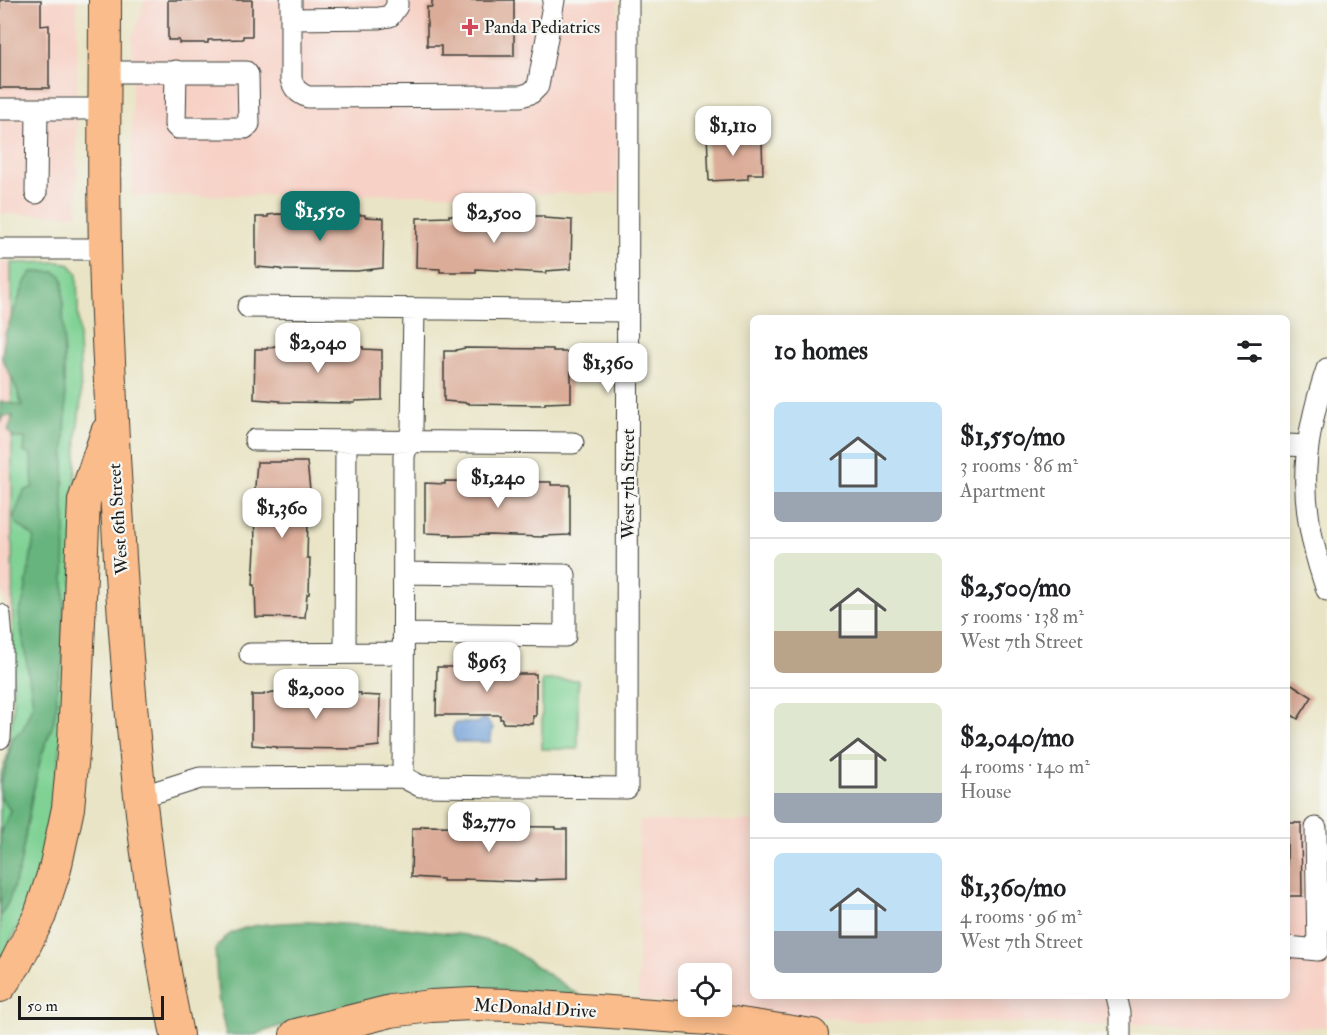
<!DOCTYPE html>
<html lang="en">
<head>
<meta charset="utf-8">
<style>
	:root { --surface:#fff; --page:#f6f6f6; --text:#202124; --muted:#757577; --line:#e0e0e0; --accent:#0f766e }
	body { margin:0; font-family:"IM FELL Double Pica",serif; background:var(--page); color:var(--text); height:100vh; display:flex; flex-direction:column; font-size:22px; white-space:nowrap }
	* { box-sizing:border-box; margin:0 }
	p { font-size:20px; color:var(--muted) }
	.icon { flex:none; width:33px; height:33px; fill:none; stroke:currentColor; stroke-width:2; stroke-linecap:round; stroke-linejoin:round }
	.map { position:relative; flex:1; overflow:hidden }
	.drawer { position:absolute; left:750px; top:315px; width:540px; height:684px; display:flex; flex-direction:column; background:var(--surface); border-radius:9px; box-shadow:0 3px 15px #0003 }
	.drawer>* { flex:none }
	.buttons { position:absolute; left:678px; top:963px; display:grid; gap:12px }
	.buttons a { display:grid; place-items:center; width:54px; height:54px; border-radius:9px; background:var(--surface); box-shadow:0 3px 15px #0003; font-size:30px }
	.scale { position:absolute; left:18px; bottom:15px; width:146px; box-sizing:border-box; padding-left:6px; border:3px solid #1c1c1c; border-top:0; font-size:16px; line-height:21px; white-space:nowrap; color:#1c1c1c; -webkit-text-stroke:4px #f6f6f2; paint-order:stroke }
	.price { position:absolute; translate:-50% -51px; padding:0 14px; border-radius:12px; background:#fff; color:#222; font-size:20px; line-height:39px; filter:drop-shadow(0 2px 3px #0008) }
	.price::after { content:''; position:absolute; left:50%; top:36px; width:18px; height:14px; margin-left:-9px; background:inherit; clip-path:polygon(0 0,100% 0,50% 100%) }
	.price.active { background:var(--accent); color:#fff }
	ul { padding:0; list-style:none }
	li { display:flex; align-items:center; gap:18px; height:150px; padding:0 24px }
	li+li { border-top:2px solid var(--line) }
	li span { display:grid; place-items:center; flex:none; width:168px; height:120px; border-radius:9px; color:#555 }
	li>.icon { margin-inline-start:auto }
	span .icon { width:72px; height:72px; fill:#fffc; stroke-width:1 }
	li b { font-size:26px }
	h2 { display:flex; justify-content:space-between; align-items:center; height:72px; padding:0 24px; font-size:26px }
	.map>svg:first-child { display:block }
</style>
</head>
<body>
<div class="map">
<svg width="1327" height="1035" viewBox="0 0 1327 1035">
	<rect width="100%" height="100%" fill="#f6f6f2"/>
	<filter id="ink" filterUnits="userSpaceOnUse"><feTurbulence type="fractalNoise" baseFrequency=".0167" numOctaves="2"/><feDisplacementMap in="SourceGraphic" scale="12" xChannelSelector="R" yChannelSelector="G"/><feConvolveMatrix kernelMatrix="1 2 1 2 8 2 1 2 1" color-interpolation-filters="sRGB"/></filter>
	<filter id="wash" filterUnits="userSpaceOnUse"><feTurbulence type="fractalNoise" baseFrequency=".008" numOctaves="4" result="noise"/><feDisplacementMap in="SourceGraphic" scale="24" xChannelSelector="R" yChannelSelector="G"/><feGaussianBlur stdDeviation="1.35" result="paint"/><feColorMatrix in="noise" values="0 0 0 0 0 0 0 0 0 0 0 0 0 0 0 0 0 1.4 0 .05"/><feComposite in="paint" operator="in"/></filter>
	<g filter="url(#wash)">
		<rect width="100%" height="100%" fill="#e9e4c5"/>
		<path fill="#f7d1c6" d="M0,0H77V215L0,214Z
			M144,0H618V193L132,196V37L141,13Z
			M0,262L11,263L12,627L7,602L0,587Z
			M1287,819H1327V1027L861,1021L728,1009L722,1006V974H688V1005L638,1000L639,821H753V996H1287Z"/>
		<path fill="#7fd294" stroke="#4e7758" stroke-width="1.5" d="M60,262L70,265L77,274L81,400L77,433L69,680L51,825L32,899L0,961V776L7,757L13,713L11,263Z
			M542,680H578V749H542Z"/>
		<path fill="#67b47e" stroke="#42684d" stroke-width="1.5" d="M32,272H55L61,275L63,281L64,379L66,409L63,499L65,519L63,664L57,681V703L53,724L41,757L32,797L20,866L9,901L0,917V836L10,810L0,797V784L8,761L12,739L23,729L33,703L19,614L24,599L34,537L16,523L14,516L24,491L33,487L31,455L24,452L25,438H14L8,431L13,416H3L0,423V401L22,406L16,387L2,358L5,334L26,280Z
			M308,922L405,928L465,935L508,947L580,996L289,1023L254,1035H226L218,997L215,950C218,946 221,942 224,939C241,922 285,923 308,922Z"/>
		<path fill="#6f9fd8" stroke="#465e7a" stroke-width="1.5" d="M481,719H486L493,728L490,742H456C452,735 451,730 455,723H478Z"/>
		<g id="blocks">
			<path fill="#dbac98" d="M0,0H41V26L49,25V88H0Z
				M168,0H252V36H243V39L208,40V43H179V40H168Z
				M432,0H514V56H441V46H427V7H432Z
				M749,132V143L762,142L763,174H748V179L709,181L707,134Z
				M277,214L365,215V217L384,218L383,268L357,271L281,270V269L256,267V217H268V215Z
				M449,215L519,218L520,216H544V218L572,220L571,269L546,271V273L476,269V272H440V269L416,268L417,218L449,217Z
				M275,346L363,347V349L382,350V400L355,401V403L280,402V401L254,399L255,349H267V348Z
				M465,348L553,349V351H561V352H571V402L545,403V405L469,404V403L444,401V351H456V350Z
				M257,462H307L311,499L310,519H308L307,558H310L309,594H307L305,618L256,617L255,585H253L255,548L254,499Z
				M445,481L551,482V485H570V535L543,536V537L489,535L456,536H451V534L425,533V483L445,484Z
				M483,661H503V674H536V716H533V724L503,723V719H500V715H436L437,667H483Z
				M1287,681L1312,697L1298,719L1287,712Z
				M273,692L361,693V695L380,696L379,746L353,749L277,748V747L252,745V695H264V694Z
				M1287,823H1301L1302,896H1287Z
				M421,826L556,827V829H567V879L535,880V882L464,879V881H443V879L411,877L412,828H421Z"/>
		</g>
	</g>
	<g filter="url(#ink)">
		<use href="#blocks" fill-opacity="0" stroke="#3b3a35" stroke-width="1.5"/>
		<g fill="none" stroke-linecap="round" stroke-linejoin="round">
			<defs>
				<path id="minor" d="M291,0V79C294,89 298,93 308,97L521,96L531,93L538,86L554,0
					M291,19L379,18L390,16L397,6V0
					M105,72H246L248,75L249,124L245,128H178L175,125L176,71
					M0,109H105
					M36,193L37,109
					M0,249H105
					M248,307L628,311
					M1327,369C1299,451 1298,508 1327,590
					M255,440L573,443
					M1287,445L1307,446
					M0,615L2,639V702L0,738
					M404,634L565,636V575L404,573
					M345,653L346,441
					M250,654L403,653
					M403,777L404,456L412,429L414,309
					M140,797L200,778L403,777L420,786L627,788L628,0
					M1287,947L1318,950L1316,828
					M1116,996L1120,1013V1035"/>
				<path id="highway" d="M105,0C105,83 103,167 105,251C107,353 114,456 120,558C130,718 145,878 177,1035
					M0,986L16,963L40,915L55,869L68,808L74,743L84,501L107,432
					M296,1035L391,1011L431,1006L472,1004L512,1005L708,1019L812,1035"/>
			</defs>
			<use href="#minor" stroke="#3b3a35" stroke-width="23"/>
			<use href="#highway" stroke="#3b3a35" stroke-width="34"/>
			<use href="#minor" stroke="#fff" stroke-width="21"/>
			<use href="#highway" stroke="#f9bc8a" stroke-width="32"/>
		</g>
	</g>
	<path fill="#d1495b" stroke="#f6f6f2" stroke-width="2" d="M467 18h6v6h6v6h-6v6h-6v-6h-6v-6h6z"/>
	<g text-anchor="middle" stroke-width="4.5" stroke-linejoin="round" paint-order="stroke">
		<g font-size="18" fill="#1c1c1c" stroke="#f6f6f2" text-anchor="start">
			<text x="484" y="33">Panda Pediatrics</text>
		</g>
		<g font-size="18" fill="#1c1c1c" stroke="#f6f6f2">
			<text transform="translate(628 484) rotate(-90)" y="6">West 7th Street</text>
			<text transform="translate(118 519) rotate(-94)" y="6">West 6th Street</text>
			<text transform="translate(535 1008) rotate(3)" y="6">McDonald Drive</text>
		</g>
	</g>
</svg>
<div class="buttons">
<a><svg class="icon" aria-label="locate" viewBox="0 0 24 24"><circle cx="12" cy="12" r="6"/><path d="M12 2v4M12 18v4M2 12h4M18 12h4"/></svg></a>
</div>
<div class="scale">50 m</div>
<b class="price" style="left:733px;top:157px">$1,110</b>
<b class="price active" style="left:320px;top:242px">$1,550</b>
<b class="price" style="left:494px;top:244px">$2,500</b>
<b class="price" style="left:318px;top:374px">$2,040</b>
<b class="price" style="left:608px;top:394px">$1,360</b>
<b class="price" style="left:498px;top:509px">$1,240</b>
<b class="price" style="left:282px;top:539px">$1,360</b>
<b class="price" style="left:487px;top:693px">$963</b>
<b class="price" style="left:316px;top:720px">$2,000</b>
<b class="price" style="left:489px;top:853px">$2,770</b>
<section class="drawer">
<h2>10 homes<svg class="icon" aria-label="filters" viewBox="0 0 24 24"><path d="M4 7h16M4 17h16"/><circle cx="9" cy="7" r="2"/><circle cx="15" cy="17" r="2"/></svg></h2>
<ul>
<li><span style="background:linear-gradient(#bfe0f5 75%,#9aa5b1 0)"><svg class="icon" aria-label="home" viewBox="0 0 24 24"><path d="M3 11l9-7 9 7M6 9v11h12V9"/></svg></span><div><b>$1,550/mo</b><p>3 rooms · 86 m²</p><p>Apartment</p></div></li>
<li><span style="background:linear-gradient(#dfe7d0 65%,#b9a48a 0)"><svg class="icon" aria-label="home" viewBox="0 0 24 24"><path d="M3 11l9-7 9 7M6 9v11h12V9"/></svg></span><div><b>$2,500/mo</b><p>5 rooms · 138 m²</p><p>West 7th Street</p></div></li>
<li><span style="background:linear-gradient(#dfe7d0 75%,#9aa5b1 0)"><svg class="icon" aria-label="home" viewBox="0 0 24 24"><path d="M3 11l9-7 9 7M6 9v11h12V9"/></svg></span><div><b>$2,040/mo</b><p>4 rooms · 140 m²</p><p>House</p></div></li>
<li><span style="background:linear-gradient(#bfe0f5 65%,#9aa5b1 0)"><svg class="icon" aria-label="home" viewBox="0 0 24 24"><path d="M3 11l9-7 9 7M6 9v11h12V9"/></svg></span><div><b>$1,360/mo</b><p>4 rooms · 96 m²</p><p>West 7th Street</p></div></li>
</ul>
</section>
</div>
</body>
</html>
